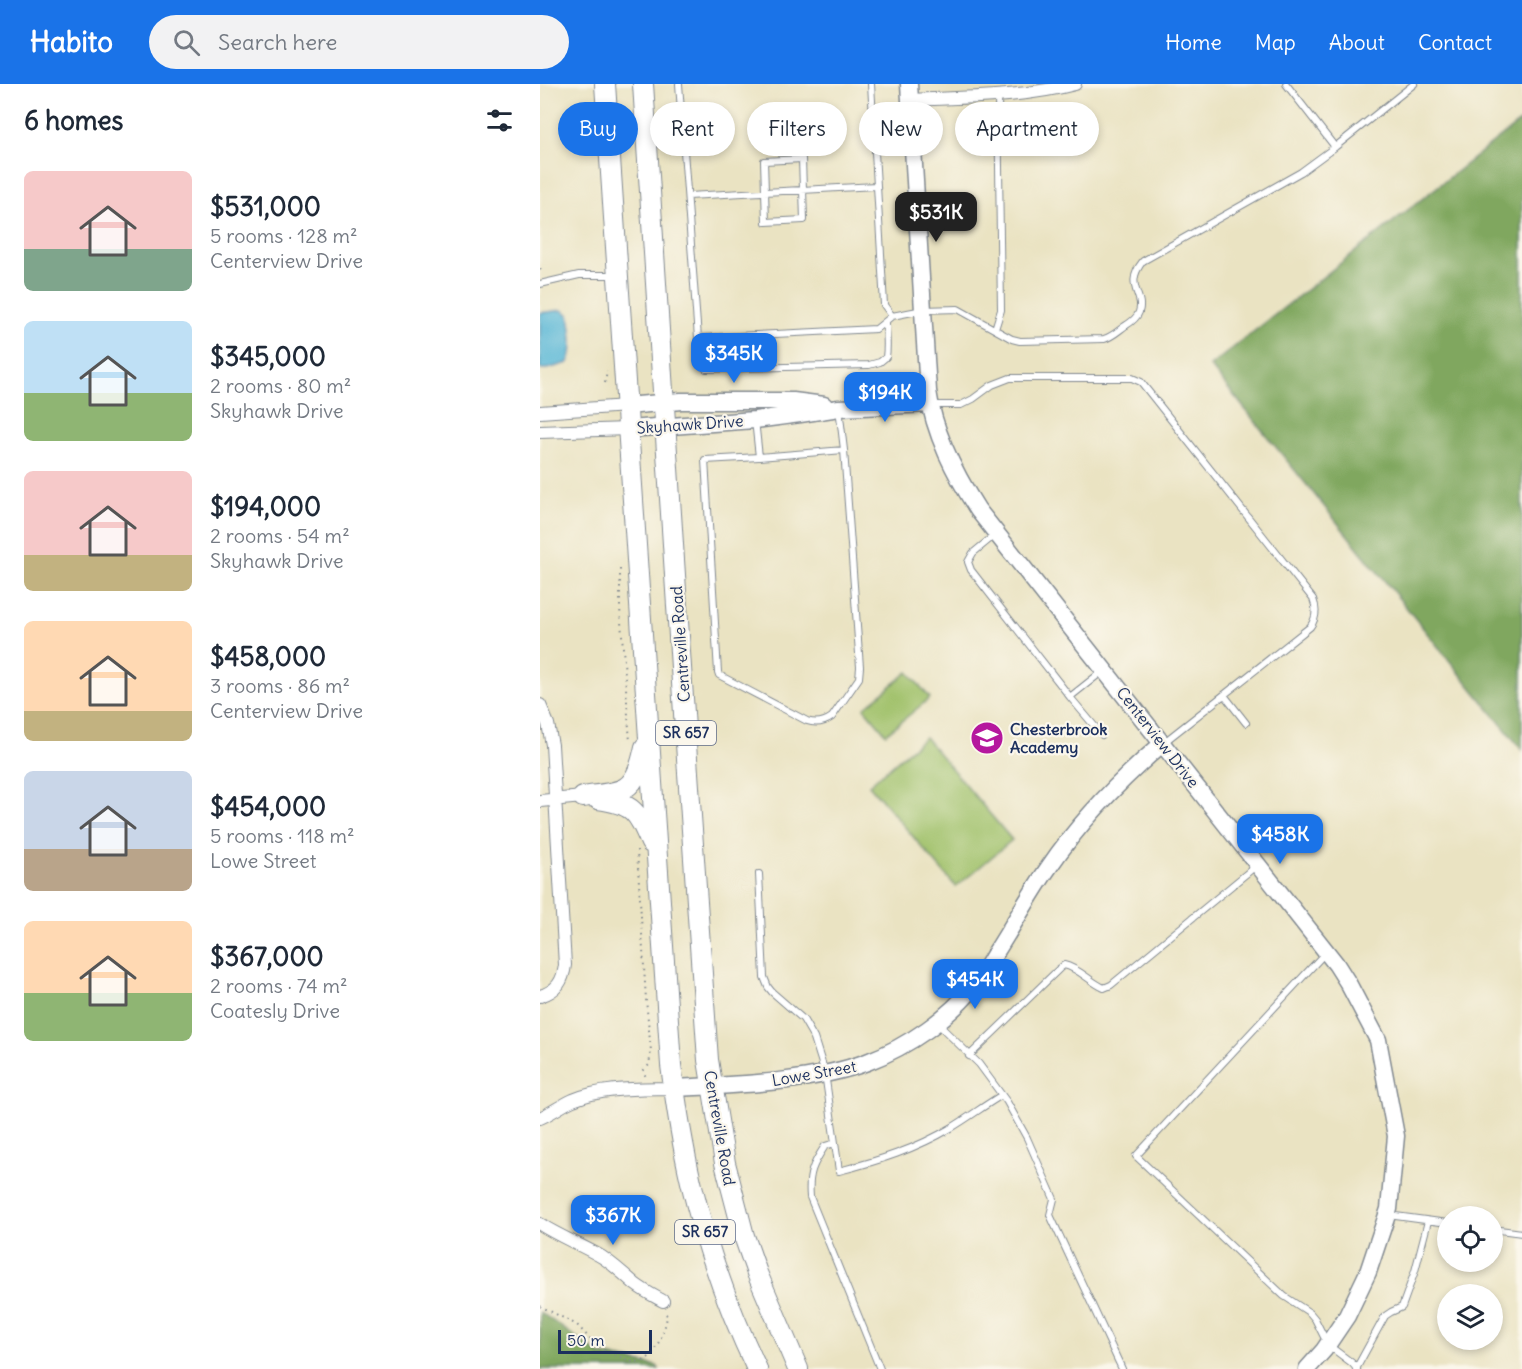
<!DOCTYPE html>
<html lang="en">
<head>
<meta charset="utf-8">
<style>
	:root { --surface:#fff; --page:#f2f2f3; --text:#1f2937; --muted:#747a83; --accent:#1a73e8 }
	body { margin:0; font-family:Delius,sans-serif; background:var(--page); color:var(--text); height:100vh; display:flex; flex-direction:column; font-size:22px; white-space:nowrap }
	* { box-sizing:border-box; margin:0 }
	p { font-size:20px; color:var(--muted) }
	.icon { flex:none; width:33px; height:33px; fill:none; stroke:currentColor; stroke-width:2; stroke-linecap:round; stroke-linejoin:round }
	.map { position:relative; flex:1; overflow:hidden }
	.drawer { display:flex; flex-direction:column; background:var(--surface); width:540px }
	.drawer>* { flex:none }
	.hud { position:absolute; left:18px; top:18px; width:570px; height:54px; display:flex; gap:12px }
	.buttons { position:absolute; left:897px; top:1122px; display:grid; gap:12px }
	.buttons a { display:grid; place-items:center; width:66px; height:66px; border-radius:50%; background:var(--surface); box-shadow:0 3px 9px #0003; font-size:30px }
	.scale { position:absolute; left:18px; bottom:15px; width:94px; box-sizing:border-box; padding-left:6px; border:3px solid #1b2f5e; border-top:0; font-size:16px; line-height:21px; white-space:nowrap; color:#1b2f5e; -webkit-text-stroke:4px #fbf7ec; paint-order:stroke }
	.price { position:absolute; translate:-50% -51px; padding:0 14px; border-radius:12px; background:var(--accent); color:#fff; font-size:20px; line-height:39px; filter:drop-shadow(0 2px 3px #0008) }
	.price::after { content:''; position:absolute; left:50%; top:36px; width:18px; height:14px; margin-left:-9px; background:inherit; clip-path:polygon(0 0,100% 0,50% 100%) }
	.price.active { background:#222; color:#fff }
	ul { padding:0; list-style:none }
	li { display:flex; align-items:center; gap:18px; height:150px; padding:0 24px }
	li span { display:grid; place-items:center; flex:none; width:168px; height:120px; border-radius:9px; color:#555 }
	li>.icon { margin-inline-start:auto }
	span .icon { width:72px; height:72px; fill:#fffc; stroke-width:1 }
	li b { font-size:26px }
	h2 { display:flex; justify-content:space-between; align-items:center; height:72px; padding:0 24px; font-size:26px }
	.pill { padding:0 21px; border-radius:27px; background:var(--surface); box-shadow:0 3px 9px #0003; font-size:21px; line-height:54px }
	.pill.active { background:var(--accent); color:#fff }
	header { display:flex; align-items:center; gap:36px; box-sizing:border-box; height:84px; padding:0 30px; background:var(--accent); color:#fff }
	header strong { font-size:28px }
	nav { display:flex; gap:33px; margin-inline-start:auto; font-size:21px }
	.search { width:420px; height:54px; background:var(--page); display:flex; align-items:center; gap:15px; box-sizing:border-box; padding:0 21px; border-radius:33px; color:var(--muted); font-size:22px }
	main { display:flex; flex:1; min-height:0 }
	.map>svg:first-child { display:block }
</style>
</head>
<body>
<header>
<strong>Habito</strong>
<div class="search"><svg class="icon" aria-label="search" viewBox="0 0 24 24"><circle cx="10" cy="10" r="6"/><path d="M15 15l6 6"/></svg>Search here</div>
<nav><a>Home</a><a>Map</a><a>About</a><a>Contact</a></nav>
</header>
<main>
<section class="drawer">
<h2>6 homes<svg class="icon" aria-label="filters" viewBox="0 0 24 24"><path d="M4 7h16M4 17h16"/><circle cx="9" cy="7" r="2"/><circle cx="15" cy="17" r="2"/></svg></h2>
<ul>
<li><span style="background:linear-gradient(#f6c9c9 65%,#7fa58c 0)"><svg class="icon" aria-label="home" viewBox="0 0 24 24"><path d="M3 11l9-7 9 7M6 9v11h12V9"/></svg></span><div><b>$531,000</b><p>5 rooms · 128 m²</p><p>Centerview Drive</p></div></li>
<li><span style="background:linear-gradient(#bfe0f5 60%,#8fb573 0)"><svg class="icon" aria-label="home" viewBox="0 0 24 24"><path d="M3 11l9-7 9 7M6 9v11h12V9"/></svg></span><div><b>$345,000</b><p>2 rooms · 80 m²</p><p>Skyhawk Drive</p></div></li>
<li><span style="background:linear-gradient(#f6c9c9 70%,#c2b280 0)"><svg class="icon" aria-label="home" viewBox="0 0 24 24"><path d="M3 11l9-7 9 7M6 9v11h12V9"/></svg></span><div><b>$194,000</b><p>2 rooms · 54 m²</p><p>Skyhawk Drive</p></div></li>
<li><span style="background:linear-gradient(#ffd9b3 75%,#c2b280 0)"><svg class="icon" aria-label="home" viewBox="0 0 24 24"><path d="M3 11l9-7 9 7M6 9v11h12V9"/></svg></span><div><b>$458,000</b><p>3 rooms · 86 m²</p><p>Centerview Drive</p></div></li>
<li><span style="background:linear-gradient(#c9d6e8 65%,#b9a48a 0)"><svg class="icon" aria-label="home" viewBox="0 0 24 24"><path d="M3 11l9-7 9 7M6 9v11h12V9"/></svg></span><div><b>$454,000</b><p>5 rooms · 118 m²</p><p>Lowe Street</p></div></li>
<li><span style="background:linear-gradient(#ffd9b3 60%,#8fb573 0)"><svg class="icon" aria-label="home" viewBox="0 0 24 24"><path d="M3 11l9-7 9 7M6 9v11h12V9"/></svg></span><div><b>$367,000</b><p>2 rooms · 74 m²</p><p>Coatesly Drive</p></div></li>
</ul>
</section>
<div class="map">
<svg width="982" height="1285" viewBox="0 0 982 1285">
	<rect width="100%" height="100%" fill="#fbf7ec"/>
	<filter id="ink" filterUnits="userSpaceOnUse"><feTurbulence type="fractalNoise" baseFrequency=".0167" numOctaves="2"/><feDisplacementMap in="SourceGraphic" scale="12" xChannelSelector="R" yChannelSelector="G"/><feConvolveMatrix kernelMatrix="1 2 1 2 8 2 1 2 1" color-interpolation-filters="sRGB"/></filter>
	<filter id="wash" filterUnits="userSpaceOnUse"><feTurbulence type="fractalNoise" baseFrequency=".008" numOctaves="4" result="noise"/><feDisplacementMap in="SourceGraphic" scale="24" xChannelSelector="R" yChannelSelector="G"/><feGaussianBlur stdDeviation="1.35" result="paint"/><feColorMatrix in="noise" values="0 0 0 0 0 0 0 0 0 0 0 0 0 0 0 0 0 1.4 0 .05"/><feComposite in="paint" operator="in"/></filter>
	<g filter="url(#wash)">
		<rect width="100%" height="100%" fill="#eae3c2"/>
		<path fill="#a0c16a" stroke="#5e7864" stroke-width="1.5" d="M368,588L390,614L346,650L324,624Z
			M385,653L472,756L416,803L329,701Z"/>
		<path fill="#80a75e" stroke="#4e6b5e" stroke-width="1.5" d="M982,36V666L670,282Z
			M0,1228L61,1271L117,1282L119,1285H0Z"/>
		<path fill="#57b6d5" stroke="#39729a" stroke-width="1.5" d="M22,226L29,231C31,245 35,265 28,279L7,285H0V229Z"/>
	</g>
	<g filter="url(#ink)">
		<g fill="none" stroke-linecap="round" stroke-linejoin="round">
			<defs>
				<path id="service" d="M139,0L158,254L336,245L352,232L383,226L418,225L472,255L480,257L564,255C572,253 578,247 585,242C590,239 597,234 599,228C605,210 583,202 603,177L761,88L795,63
					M331,0L344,221L352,232
					M746,0L795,63L874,0
					M262,75L264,136L226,138L224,77Z
					M148,112L336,102
					M0,200L39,191H74
					M455,245L461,226L458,11
					M158,254L161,279L166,285L329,281L340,278L346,273C348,261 346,250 346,238
					M393,321H421L433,315L452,301L470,294H592L601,298L773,515C777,525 776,535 770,543L623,659
					M215,336L219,373L304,366
					M219,373L165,376L178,588L179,591L267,637C276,640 285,638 292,633L319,594L320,583L304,366L299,324
					M456,450L433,469L428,478L431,486L530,613L562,651
					M684,611L706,639
					M530,613L564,586
					M219,790L224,893L228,903L232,908L263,935L274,954L285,989L299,1087C338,1077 376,1065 411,1044C428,1034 445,1021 462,1011
					M786,868L596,1072L744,1212L770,1229L775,1235L788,1261L812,1279L817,1285
					M397,939L439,980L467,1018L487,1054L514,1115L510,1131L582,1285
					M429,972L519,885L524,881C539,884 550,898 564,904L571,901L717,781
					M295,1059L285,1062C273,1080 268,1090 270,1113L340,1285
					M848,1131L908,1139
					M952,1145L982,1149
					M816,1285L845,1232L851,1228L862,1223L875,1187L888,1137"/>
				<path id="minor" d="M370,16C424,13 482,14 535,0
					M0,328L87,322
					M0,348L88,345
					M0,621L8,640L12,661L25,881C23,897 17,907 0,912
					M0,717L43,713
					M0,1034C11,1029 22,1021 33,1016C64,1003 101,1005 134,1004
					M0,1140C20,1153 42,1161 62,1173C74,1181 84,1190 95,1200C104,1207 114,1212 123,1217"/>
				<path id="tertiary" d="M369,0L388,307C394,350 415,390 438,426L796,880L808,899L838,956L856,1052L849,1125L828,1188L807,1232L784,1266L767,1285
					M87,322L141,317H253L284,321
					M88,345L215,336L260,330L299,324L390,320
					M134,1004C194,1001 272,999 327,978C369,962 409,934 437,899C444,889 450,878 456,868C474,840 490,810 509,783C541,736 580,696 623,659"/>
				<path id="primary" d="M65,0L131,981C136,1020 142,1059 151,1098C166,1162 189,1226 217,1285
					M103,0L146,660L168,976L185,1079L204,1152L217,1189L258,1285
					M43,713C54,711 75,710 85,704C98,696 102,676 105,663
					M58,715C94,720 97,727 111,759"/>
			</defs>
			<use href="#service" stroke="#828990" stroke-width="8"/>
			<use href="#minor" stroke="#828990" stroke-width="14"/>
			<use href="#tertiary" stroke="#828990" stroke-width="19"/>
			<use href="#primary" stroke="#828990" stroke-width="22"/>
			<path stroke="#828990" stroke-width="2" stroke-dasharray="1.5 4.5" stroke-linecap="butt" d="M0,185L2,188
				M65,299L67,287
				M80,485V524L90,658
				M97,766L106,916L111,967L109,981L103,987L106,993
				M0,1222L37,1241L54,1259L65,1267L93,1278L103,1277L111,1272L120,1256L126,1239L127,1231L124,1229"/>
			<use href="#service" stroke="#fff" stroke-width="6"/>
			<use href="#minor" stroke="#fff" stroke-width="12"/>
			<use href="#tertiary" stroke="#fff" stroke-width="16"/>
			<use href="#primary" stroke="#fff" stroke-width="20"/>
		</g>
	</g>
	<defs>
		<symbol id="school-disc" viewBox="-11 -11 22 22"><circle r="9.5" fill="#b5179e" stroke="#fbf7ec"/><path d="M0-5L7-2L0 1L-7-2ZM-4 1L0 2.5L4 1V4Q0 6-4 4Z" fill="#fff"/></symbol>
	</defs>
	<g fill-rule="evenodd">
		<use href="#school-disc" x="428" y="635" width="38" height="38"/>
	</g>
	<g text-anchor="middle" stroke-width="4.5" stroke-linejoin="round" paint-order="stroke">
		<g fill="#fbf7ec" stroke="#5e6b89" stroke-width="1.5">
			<rect x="116" y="637" width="60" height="24" rx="4.5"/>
			<rect x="135" y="1136" width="60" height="24" rx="4.5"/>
		</g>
		<g font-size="15" font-weight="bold" fill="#1b2f5e">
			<text x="146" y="654">SR 657</text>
			<text x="165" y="1153">SR 657</text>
		</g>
		<g font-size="16" fill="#1b2f5e" stroke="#fbf7ec">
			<text transform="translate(150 340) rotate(-4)" y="6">Skyhawk Drive</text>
			<text transform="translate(140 560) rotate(-94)" y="6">Centreville Road</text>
			<text transform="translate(618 653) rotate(52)" y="6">Centerview Drive</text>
			<text transform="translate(274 989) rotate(-10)" y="6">Lowe Street</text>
			<text transform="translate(180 1044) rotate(80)" y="6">Centreville Road</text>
		</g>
		<g font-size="16" font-weight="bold" fill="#1b2f5e" stroke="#fbf7ec" text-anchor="start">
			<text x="470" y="651">Chesterbrook<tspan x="470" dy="18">Academy</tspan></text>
		</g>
	</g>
</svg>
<div class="buttons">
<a><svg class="icon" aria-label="locate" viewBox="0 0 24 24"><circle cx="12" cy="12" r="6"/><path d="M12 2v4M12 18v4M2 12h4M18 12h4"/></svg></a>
<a><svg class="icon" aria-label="layers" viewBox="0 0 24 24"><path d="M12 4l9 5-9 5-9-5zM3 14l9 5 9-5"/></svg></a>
</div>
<div class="scale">50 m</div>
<b class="price active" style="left:396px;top:159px">$531K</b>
<b class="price" style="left:194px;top:300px">$345K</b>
<b class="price" style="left:345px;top:339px">$194K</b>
<b class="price" style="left:740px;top:781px">$458K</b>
<b class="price" style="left:435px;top:926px">$454K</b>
<b class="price" style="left:73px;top:1162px">$367K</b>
<div class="hud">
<a class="pill active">Buy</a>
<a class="pill">Rent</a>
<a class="pill">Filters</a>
<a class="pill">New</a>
<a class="pill">Apartment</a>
</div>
</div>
</main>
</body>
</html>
